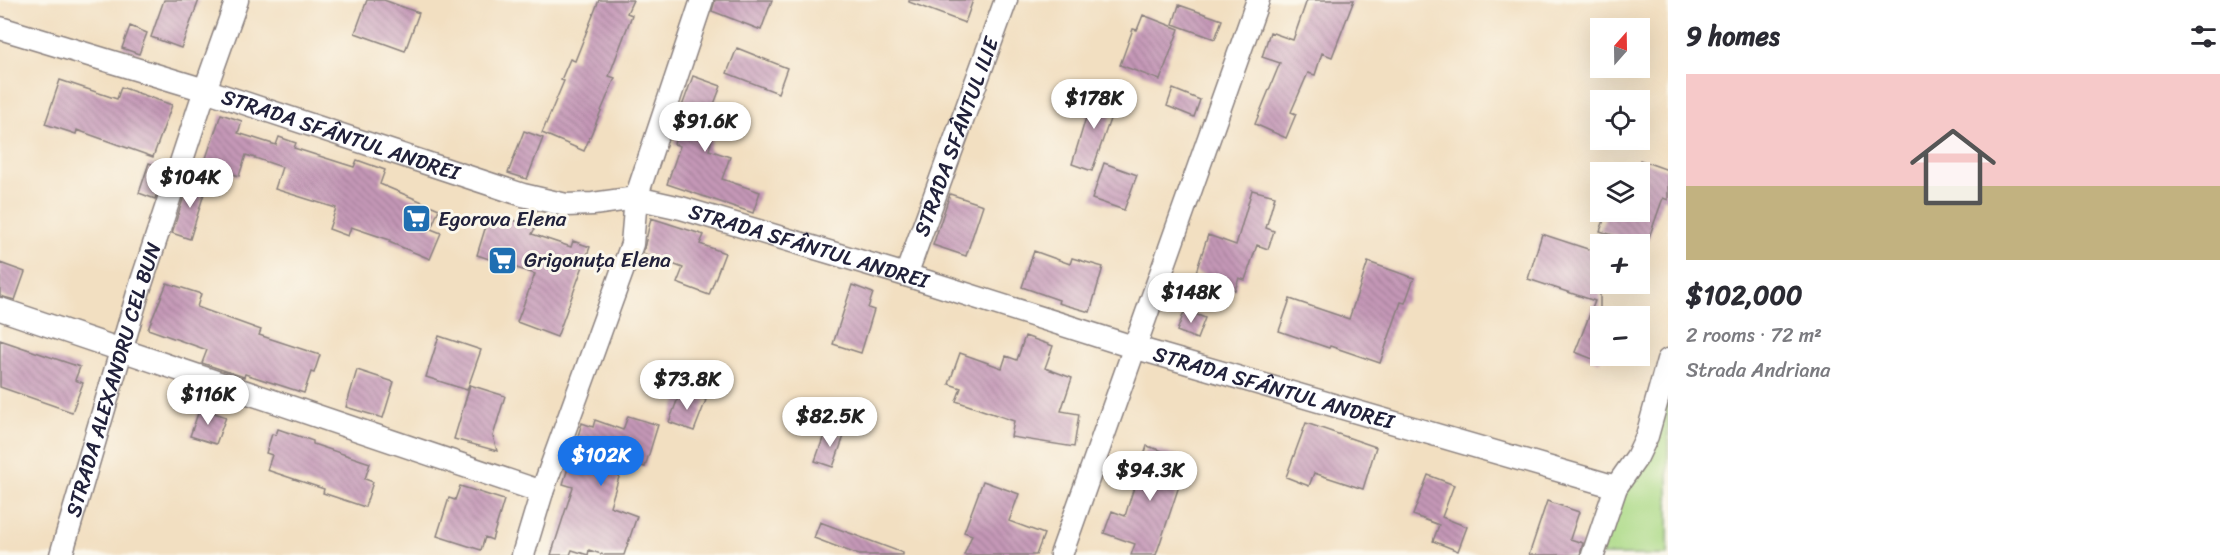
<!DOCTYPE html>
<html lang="en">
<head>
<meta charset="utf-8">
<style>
	:root { --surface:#fff; --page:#f2f2f3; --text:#2b2b33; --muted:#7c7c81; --line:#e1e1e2; --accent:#1a73e8 }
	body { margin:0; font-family:Sriracha,sans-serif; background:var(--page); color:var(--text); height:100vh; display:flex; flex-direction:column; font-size:22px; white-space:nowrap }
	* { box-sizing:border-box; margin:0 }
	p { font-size:20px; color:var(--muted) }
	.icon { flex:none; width:33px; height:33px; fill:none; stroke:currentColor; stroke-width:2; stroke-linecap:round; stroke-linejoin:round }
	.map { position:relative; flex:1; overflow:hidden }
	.panel { display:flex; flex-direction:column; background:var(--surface); width:570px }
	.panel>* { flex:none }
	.needle { width:39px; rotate:20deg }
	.buttons { position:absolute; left:1590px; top:18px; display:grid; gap:12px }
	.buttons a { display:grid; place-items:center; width:60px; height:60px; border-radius:0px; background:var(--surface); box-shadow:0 6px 24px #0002; font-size:30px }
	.price { position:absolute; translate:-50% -51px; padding:0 14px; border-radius:21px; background:#fff; color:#222; font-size:20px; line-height:39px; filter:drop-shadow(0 2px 3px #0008) }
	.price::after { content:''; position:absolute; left:50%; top:36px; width:18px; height:14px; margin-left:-9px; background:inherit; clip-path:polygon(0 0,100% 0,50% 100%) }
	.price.current { background:var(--accent); color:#fff }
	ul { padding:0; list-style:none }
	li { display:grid; align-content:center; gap:12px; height:318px; padding:0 18px }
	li+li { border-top:2px solid var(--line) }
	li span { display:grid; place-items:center; height:186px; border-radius:0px; color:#555 }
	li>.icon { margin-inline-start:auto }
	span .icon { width:108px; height:108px; fill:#fffc; stroke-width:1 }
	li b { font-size:26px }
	h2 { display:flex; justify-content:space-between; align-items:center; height:72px; padding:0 18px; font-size:26px }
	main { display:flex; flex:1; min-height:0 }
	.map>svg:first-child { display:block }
</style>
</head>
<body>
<main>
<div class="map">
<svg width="1668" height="555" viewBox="0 0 1668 555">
	<defs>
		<pattern id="building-back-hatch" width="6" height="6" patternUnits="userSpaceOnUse" patternTransform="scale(1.5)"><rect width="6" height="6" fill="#c598b7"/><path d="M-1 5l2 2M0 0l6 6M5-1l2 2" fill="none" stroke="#a07c96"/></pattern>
	</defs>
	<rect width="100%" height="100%" fill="#fbf7ec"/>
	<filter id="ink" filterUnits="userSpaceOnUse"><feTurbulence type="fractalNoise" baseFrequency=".0167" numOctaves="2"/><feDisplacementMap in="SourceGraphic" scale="12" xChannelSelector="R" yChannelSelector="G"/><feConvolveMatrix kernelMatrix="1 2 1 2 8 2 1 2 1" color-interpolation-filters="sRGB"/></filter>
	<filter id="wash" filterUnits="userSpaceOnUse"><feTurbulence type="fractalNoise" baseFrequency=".008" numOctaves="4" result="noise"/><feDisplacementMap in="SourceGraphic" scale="24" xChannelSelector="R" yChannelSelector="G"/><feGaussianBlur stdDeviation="1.35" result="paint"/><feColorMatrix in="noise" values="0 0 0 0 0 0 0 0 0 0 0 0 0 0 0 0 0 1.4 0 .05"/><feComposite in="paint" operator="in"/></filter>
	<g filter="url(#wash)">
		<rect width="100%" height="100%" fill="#f2dfc1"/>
		<path fill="#acda87" stroke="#677e61" stroke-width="1.5" d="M1668,394V555H1601L1624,493L1652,456Z"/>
		<g id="blocks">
			<path fill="url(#building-back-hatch)" d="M164,0H199L181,48L151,37Z
				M367,0H384L419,13L405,51L355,33Z
				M599,0H633L627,13L632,15L609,76L615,78L584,151L542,133L564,81L561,80L570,59L575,61Z
				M715,0H772L761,30L712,11Z
				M909,0H973L965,23L909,2Z
				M1307,0H1354L1332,57L1322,53L1315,75L1308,73L1291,112L1296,114L1286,138L1255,124L1280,63L1262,57L1270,32L1293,40Z
				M1179,5L1222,20L1215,39L1173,24Z
				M1143,15L1179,29L1160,80L1120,65L1133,29L1137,30Z
				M130,26L147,33L139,54L122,48Z
				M737,48L787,68L778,93L727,73Z
				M693,76L721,86L706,125L711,127L708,137L712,139L709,150L730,157L722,179L760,192L753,213L667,184L680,146L674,144L684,110L681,109Z
				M60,80L117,99L121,87L172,105L153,157L77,130L76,134L45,124Z
				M1173,89L1200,100L1194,117L1167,106Z
				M1094,91L1117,99L1092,171L1072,164Z
				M221,114L242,121L238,133L276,145L279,137L296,143L294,148L354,167L357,160L385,170L380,184L439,209L431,229L441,233L430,259L389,242L390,240L351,227L348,236L329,229L336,208L275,189L282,167L246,155L239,176L204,164Z
				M524,131L543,138L527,179L508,173Z
				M1640,160L1668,170V200L1663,198L1642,257H1640V244L1600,231L1607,212H1640Z
				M149,163L165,169L155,199L139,193Z
				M1104,163L1137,175L1124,210L1092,199Z
				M190,178L207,184L190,239L172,233Z
				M1252,190L1275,196L1266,228L1274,231L1268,249L1257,245L1245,280L1239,278L1235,290L1209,281L1210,277L1196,272L1208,235L1236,245Z
				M950,194L983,205L966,256L933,245Z
				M507,218L535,228L532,234L571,247L573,241L590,247L557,337L517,322L535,274L477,255L488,219L505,224Z
				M651,218L704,235L700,244L725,253L709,295L677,283L683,268L643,253Z
				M1542,234L1600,253V362L1575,352L1595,301L1528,279Z
				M1034,251L1070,264L1072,258L1103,267L1090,312L1058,303L1059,300L1022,287Z
				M1368,262L1414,278L1405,303L1401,302L1380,363L1330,346L1329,348L1279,331L1290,299L1349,319Z
				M0,263L25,272L15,300L0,296Z
				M167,283L201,294L197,307L261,330L259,335L320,355L314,373L311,372L304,393L245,374L244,377L202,363L207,350L148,329Z
				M852,285L873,293L868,308L874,310L861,353L833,344Z
				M1185,310L1205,318L1197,339L1177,331Z
				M439,336L481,350L467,390L426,377Z
				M1025,336L1053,346L1045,368L1072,378L1061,411L1079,414L1074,447L1011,437L1014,421L956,401L961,388L949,384L960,353L1002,368L1006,356L1017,360Z
				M0,340L80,367L75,380L83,383L72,412L0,387Z
				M357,370L394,382L383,418L346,407Z
				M470,385L505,396L493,436L497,451L454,439Z
				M681,390L706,400L694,431L669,422Z
				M200,408L226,417L216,444L190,436Z
				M628,416L658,425L645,467L624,461L610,506L637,516L624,555H604L589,550L588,555L572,550L570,555H551L573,487L563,484L582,423L593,427L595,420L623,430Z
				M1306,423L1376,447L1363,489L1314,473L1309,486L1286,477Z
				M278,429L313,441V444L370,463L365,479L373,482L365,507L323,493L324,489L267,470L272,455L266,453L272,434L276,435Z
				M826,430L844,436L833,467L815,461Z
				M1147,446L1188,459L1156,555H1131L1135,544L1104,533L1112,511L1125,516Z
				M1428,475L1454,485L1442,517L1467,527L1458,551L1433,541L1439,525L1413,515Z
				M983,481L1019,494L1009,521L1044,534L1036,555H964L972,535L964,532Z
				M460,486L504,500L492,540L485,537L481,550L437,536L449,498L455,500Z
				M1547,501L1579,512L1570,539L1583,543L1580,555H1529Z
				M820,522L903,553V555H859L814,538Z"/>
		</g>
	</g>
	<g filter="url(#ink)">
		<use href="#blocks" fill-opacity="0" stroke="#8a807e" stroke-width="1.5"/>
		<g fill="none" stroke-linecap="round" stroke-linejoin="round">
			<defs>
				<g id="minor">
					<path id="s1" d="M0,28L205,90L523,195L566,205L593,204L636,198L681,208L906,275L1133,347L1616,487"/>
					<path id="s2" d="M906,275L1006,0"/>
					<path d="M0,309L542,492"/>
					<path id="s3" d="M61,555L139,290L205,90L237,0"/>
					<path d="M523,555L542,492L632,244L636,198L702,0"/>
					<path d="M1061,555L1258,0"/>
					<path d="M1593,555L1616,487L1637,457L1647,436L1668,360"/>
				</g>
			</defs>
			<use href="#minor" stroke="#8a807e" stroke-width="25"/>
			<use href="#minor" stroke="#fff" stroke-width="22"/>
		</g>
	</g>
	<defs>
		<symbol id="supermarket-square" viewBox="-11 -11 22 22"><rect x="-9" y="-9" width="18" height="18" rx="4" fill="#1f6fb2" stroke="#fbf7ec"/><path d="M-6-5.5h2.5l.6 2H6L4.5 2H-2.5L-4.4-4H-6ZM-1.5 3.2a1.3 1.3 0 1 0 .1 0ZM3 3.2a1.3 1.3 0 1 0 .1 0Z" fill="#fff"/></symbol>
	</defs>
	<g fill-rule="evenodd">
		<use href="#supermarket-square" x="400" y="202" width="33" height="33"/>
		<use href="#supermarket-square" x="486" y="244" width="33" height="33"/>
	</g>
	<g text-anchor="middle" stroke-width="6" stroke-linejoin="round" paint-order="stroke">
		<g font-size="21" fill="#22223b" stroke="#fbf7ec">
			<text dy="7" stroke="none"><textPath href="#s1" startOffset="357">STRADA SFÂNTUL ANDREI</textPath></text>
			<text dy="7" stroke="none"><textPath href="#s2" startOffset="147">STRADA SFÂNTUL ILIE</textPath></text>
			<text dy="7" stroke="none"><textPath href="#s1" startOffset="843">STRADA SFÂNTUL ANDREI</textPath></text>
			<text dy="7" stroke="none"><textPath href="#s3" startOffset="183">STRADA ALEXANDRU CEL BUN</textPath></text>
			<text dy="7" stroke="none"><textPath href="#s1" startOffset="1329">STRADA SFÂNTUL ANDREI</textPath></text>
		</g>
		<g font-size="21" fill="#22223b" stroke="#fbf7ec" text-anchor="start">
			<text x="438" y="226">Egorova Elena</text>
			<text x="524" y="267">Grigonuța Elena</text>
		</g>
	</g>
</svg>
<div class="buttons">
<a><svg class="needle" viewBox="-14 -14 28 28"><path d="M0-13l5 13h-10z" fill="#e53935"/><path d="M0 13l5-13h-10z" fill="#7c7c81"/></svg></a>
<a><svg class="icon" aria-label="locate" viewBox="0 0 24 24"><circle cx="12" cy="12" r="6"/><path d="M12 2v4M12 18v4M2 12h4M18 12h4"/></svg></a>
<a><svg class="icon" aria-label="layers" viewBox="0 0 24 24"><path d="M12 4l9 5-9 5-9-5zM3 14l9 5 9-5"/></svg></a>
<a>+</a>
<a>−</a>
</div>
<b class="price" style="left:1094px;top:130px">$178K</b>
<b class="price" style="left:705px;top:153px">$91.6K</b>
<b class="price" style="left:190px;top:209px">$104K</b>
<b class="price" style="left:1191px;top:324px">$148K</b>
<b class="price" style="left:687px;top:411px">$73.8K</b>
<b class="price" style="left:208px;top:426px">$116K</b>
<b class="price" style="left:830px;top:448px">$82.5K</b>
<b class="price current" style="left:601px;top:487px">$102K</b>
<b class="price" style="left:1150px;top:502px">$94.3K</b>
</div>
<section class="panel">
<h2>9 homes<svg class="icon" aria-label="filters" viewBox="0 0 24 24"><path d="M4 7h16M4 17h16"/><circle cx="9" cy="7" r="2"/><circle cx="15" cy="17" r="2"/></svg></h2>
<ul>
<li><span style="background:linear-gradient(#f6c9c9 60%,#c2b280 0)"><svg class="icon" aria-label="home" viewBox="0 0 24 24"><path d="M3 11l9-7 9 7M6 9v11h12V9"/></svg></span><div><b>$102,000</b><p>2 rooms · 72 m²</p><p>Strada Andriana</p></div></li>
</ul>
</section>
</main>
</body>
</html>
